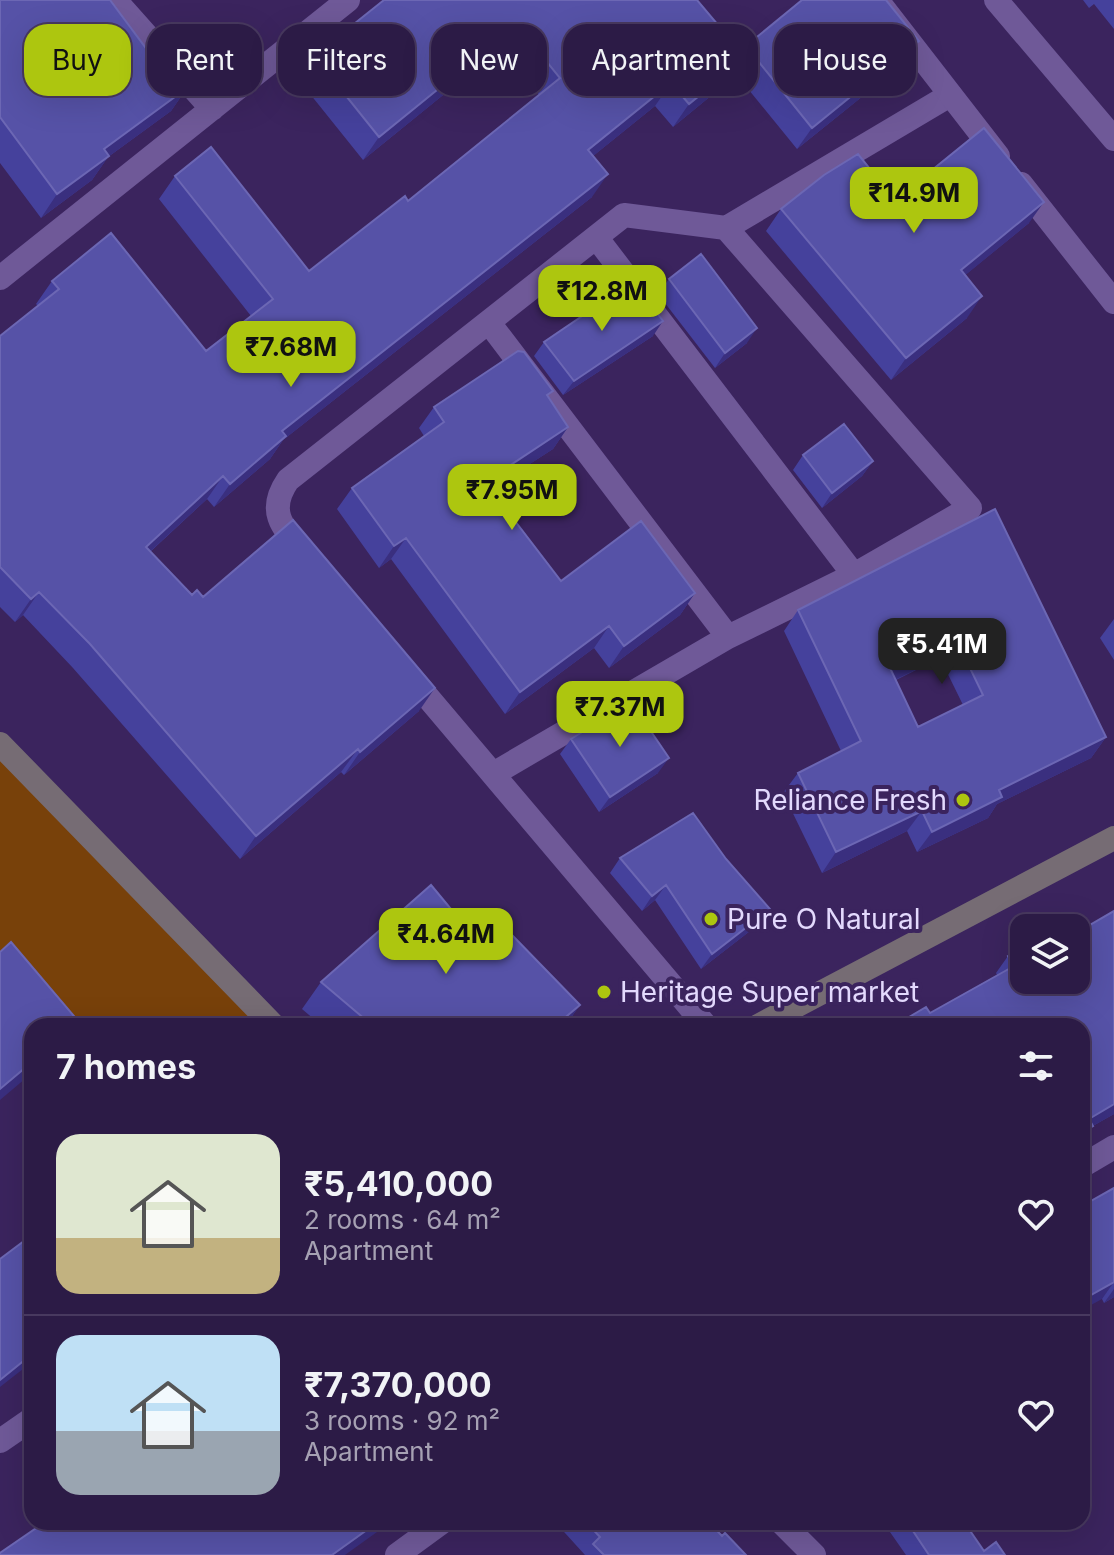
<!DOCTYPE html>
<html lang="en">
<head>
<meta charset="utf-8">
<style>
	:root { --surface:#2c1b46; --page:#382851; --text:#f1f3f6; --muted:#a6a1b3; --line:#48395f; --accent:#adc60f }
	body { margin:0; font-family:Inter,sans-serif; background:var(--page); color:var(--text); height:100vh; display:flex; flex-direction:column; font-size:30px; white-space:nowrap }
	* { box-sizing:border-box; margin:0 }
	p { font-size:26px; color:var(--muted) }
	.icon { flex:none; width:44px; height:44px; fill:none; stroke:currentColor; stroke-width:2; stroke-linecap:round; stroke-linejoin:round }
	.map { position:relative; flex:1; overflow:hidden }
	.details { position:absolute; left:24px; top:1018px; width:1066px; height:512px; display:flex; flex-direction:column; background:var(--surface); border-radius:24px; box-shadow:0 8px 32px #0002,0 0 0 2px var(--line) }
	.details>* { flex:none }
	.top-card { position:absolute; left:24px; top:24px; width:1066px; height:72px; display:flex; gap:16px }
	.controls { position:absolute; left:1010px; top:914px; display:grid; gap:16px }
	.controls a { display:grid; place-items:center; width:80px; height:80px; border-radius:16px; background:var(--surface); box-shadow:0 8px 32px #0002,0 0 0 2px var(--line); font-size:40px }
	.price { position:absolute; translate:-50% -68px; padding:0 18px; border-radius:16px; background:var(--accent); color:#111; font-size:26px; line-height:52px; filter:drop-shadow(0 2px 4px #0008) }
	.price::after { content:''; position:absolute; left:50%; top:48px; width:24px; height:18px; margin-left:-12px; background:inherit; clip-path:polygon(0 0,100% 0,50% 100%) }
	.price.active { background:#222; color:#fff }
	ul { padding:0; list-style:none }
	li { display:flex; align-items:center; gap:24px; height:200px; padding:0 32px }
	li+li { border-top:2px solid var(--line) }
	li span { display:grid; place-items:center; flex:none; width:224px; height:160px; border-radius:24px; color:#555 }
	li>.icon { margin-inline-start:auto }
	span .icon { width:96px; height:96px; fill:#fffc; stroke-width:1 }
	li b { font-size:34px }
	h2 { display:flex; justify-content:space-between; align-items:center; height:96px; padding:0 32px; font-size:34px }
	.pill { padding:0 28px; border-radius:24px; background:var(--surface); box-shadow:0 8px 32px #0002,0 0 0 2px var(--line); font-size:28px; line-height:72px }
	.pill.active { background:var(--accent); color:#111 }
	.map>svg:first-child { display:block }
</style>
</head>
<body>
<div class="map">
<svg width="1114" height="1555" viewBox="0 0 1114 1555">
	<rect width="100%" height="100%" fill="#3b245e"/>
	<path fill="#78410a" d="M0,744L274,1026H73L0,952Z"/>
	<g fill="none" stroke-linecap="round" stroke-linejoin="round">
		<path stroke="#6f5998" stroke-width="24" d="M115,0L212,109
			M996,0L1114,139
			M726,228L950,95
			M596,237L854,575
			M0,278L348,0
			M490,324L728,637
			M305,553C283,528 266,512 288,480L624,215L726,228L970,508L854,575L728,637L493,774
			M409,675L706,1026
			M1082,1166L1114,1147
			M397,1555L442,1522"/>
		<path stroke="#6f5998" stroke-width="24" d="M877,0L998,156
			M1021,184L1114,302
			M0,1441L32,1419
			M781,1522L814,1555"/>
		<path stroke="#766c74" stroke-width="24" d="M0,744L274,1026
			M758,1026L1114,838"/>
	</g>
	<path fill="#45419c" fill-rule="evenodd" d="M0,0L154,59L187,88L171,111L108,157L92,180L41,218L0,163Z
		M384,0L741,52L746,46L904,63L797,149L735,73L729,81L673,127L655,106L593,156L592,197L283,440L270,459L214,507L207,499L150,552L192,595L203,597L419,711L344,775L341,772L240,859L73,668L23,615L15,622L0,607V336L38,306L36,304L52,281L206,351L251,316L159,199L175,176L309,271L408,201L539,95L501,48L363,160L298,79L314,56Z
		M1083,0H1114V29L1094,4L1089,8Z
		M895,200L1029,223L965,275L967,318L891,380L766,231L781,209Z
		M669,279L747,343L715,368L658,294Z
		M653,336L563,395L534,356L544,342Z
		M549,397L568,427L553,449L491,489L561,581L695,593L680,615L609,668L594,648L505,714L391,559L379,568L337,509L352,488L424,436L419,428L434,407Z
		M803,455L873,461L862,476L822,508L793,470Z
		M995,509L1106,737L1091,758L997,804L988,818L917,852L907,831L822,873L783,793L798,773L841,751L784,631L798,610ZM940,658L963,705L918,727L896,680Z
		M1114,619V660L1100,638Z
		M571,739L658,773L599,812L560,754Z
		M620,858L726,859L770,909L759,924L701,969L655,900L642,911L610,873Z
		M1114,911V1114L1091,1127L1082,1141V1026H894L926,1007L930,1013L997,975L996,973L1008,956L1024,947V980H1076V933Z
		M489,955L580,1005L565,1026H322L302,1009L321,982Z
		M1114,1188V1297L1104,1303L1102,1299Z
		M555,1522H709L722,1536L746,1555H585Z
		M883,1522H964L984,1551L1005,1555H906Z"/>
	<path fill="#3a2f7f" d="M517,25L501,48L363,160L379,137Z
		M919,41L904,63L797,149L812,128Z
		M746,58L729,81L673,127L689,104Z
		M671,83L655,106L572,173L588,150Z
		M187,88L171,111L108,157L92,180L41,218L57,194L104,149Z
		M608,174L592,197L283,440L270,459L214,507L230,484L282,431Z
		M1044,202L1029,223L946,291L961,270Z
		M982,296L967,318L891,380L906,358Z
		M663,321L653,336L563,395L574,381Z
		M757,328L747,343L715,368L725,353Z
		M568,427L553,449L470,503L485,482Z
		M873,461L862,476L822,508L832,493Z
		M223,476L207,499L130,570L146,547Z
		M406,538L391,559L379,568L394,546Z
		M39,592L23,615L15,622L31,599Z
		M695,593L680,615L609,668L624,646Z
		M609,626L594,648L505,714L520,692Z
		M955,637L940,658L876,689L890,668Z
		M435,688L419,711L344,775L360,752Z
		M1106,737L1091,758L997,804L988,818L917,852L932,832L999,790Z
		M358,749L341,772L240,859L256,836Z
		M669,758L658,773L599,812L610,797Z
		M922,811L907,831L822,873L836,852Z
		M666,885L655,900L642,911L652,896Z
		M770,909L759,924L701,969L712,954Z
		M580,1005L565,1026H555Z
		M32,1062V1073L0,1100V1089Z
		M1114,1104V1114L1091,1127L1082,1141V1128L1089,1119Z
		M1114,1282L1102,1299L1082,1310V1300Z
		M1114,1289V1297L1104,1303Z
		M32,1354V1362L0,1387V1380Z
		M378,1522H391L345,1555H332Z"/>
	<path fill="#5652a7" stroke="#6c67b4" stroke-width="2" fill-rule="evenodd" d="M0,0H110L154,59L162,53L187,88L104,149L109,156L57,194L0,117Z
		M384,0H697L746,58L689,104L671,83L588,150L608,174L282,431L286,436L230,484L223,476L146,547L192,595L197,590L203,597L293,520L435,688L360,752L358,749L256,836L90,644L39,592L31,599L0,567V336L59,289L52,281L111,233L206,351L273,299L175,176L211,147L309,271L405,196L408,201L560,78L517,25L379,137L314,56Z
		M802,0H886L919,41L812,128L746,46Z
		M984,128L1044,202L961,270L982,296L906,358L781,209L824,175L858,154L895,200Z
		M701,254L757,328L725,353L669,279Z
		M625,287L636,303L645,297L663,321L574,381L544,342Z
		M518,351L524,352L553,391L547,395L568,427L485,482L561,581L641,521L695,593L624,646L609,626L520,692L406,538L394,546L352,488L444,422L434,407Z
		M844,424L873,461L832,493L803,455Z
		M995,509L1106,737L999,790L1002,797L932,832L922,811L836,852L798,773L861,741L798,610ZM955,637L983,695L918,727L890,668Z
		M631,702L669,758L610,797L571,739Z
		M693,813L726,859L770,909L712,954L666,885L652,896L620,858Z
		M431,885L489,955L511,934L580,1005L555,1026H373L321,982Z
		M1114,911V1104L1089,1119L1093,1126L1082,1132V1026H894L926,1007L930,1013L1014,966L1008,956L1024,947V980H1076V933Z
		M1068,923L1071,928H1058Z
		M11,942L79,1022L75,1026H32V1062L0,1089V952Z
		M1114,1188V1282L1082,1300V1206Z
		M32,1235V1354L0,1380V1259Z
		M45,1522H378L332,1555H0V1553Z
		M586,1522H709L722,1536L725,1533L746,1555H604L593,1544L600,1537Z
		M907,1522H964L984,1551L996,1542L1005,1555H929Z"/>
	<g fill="#adc60f" stroke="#3b245e" stroke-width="3">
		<circle cx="963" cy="800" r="8"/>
		<circle cx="711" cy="919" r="8"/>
		<circle cx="604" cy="992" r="8"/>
	</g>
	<g text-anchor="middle" stroke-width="8" stroke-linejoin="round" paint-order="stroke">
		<g font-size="28" fill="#e3d9fd" stroke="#3b245e" text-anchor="start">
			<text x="947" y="810" text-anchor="end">Reliance Fresh</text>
			<text x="727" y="929">Pure O Natural</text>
			<text x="620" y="1002">Heritage Super market</text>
		</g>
	</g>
</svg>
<div class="controls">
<a><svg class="icon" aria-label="layers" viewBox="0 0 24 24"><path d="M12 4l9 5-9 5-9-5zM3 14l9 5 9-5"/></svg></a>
</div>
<b class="price" style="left:914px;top:235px">₹14.9M</b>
<b class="price" style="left:602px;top:333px">₹12.8M</b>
<b class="price" style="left:291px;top:389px">₹7.68M</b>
<b class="price" style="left:512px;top:532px">₹7.95M</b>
<b class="price active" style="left:942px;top:686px">₹5.41M</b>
<b class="price" style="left:620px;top:749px">₹7.37M</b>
<b class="price" style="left:446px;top:976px">₹4.64M</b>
<div class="top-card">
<a class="pill active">Buy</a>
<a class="pill">Rent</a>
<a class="pill">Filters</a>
<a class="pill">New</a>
<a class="pill">Apartment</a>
<a class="pill">House</a>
</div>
<section class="details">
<h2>7 homes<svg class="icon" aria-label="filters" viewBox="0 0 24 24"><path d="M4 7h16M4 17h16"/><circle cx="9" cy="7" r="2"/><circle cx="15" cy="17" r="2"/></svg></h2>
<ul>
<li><span style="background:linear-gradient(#dfe7d0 65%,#c2b280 0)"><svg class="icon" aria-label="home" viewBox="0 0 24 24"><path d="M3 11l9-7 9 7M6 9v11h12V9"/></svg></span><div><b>₹5,410,000</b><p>2 rooms · 64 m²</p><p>Apartment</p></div><svg class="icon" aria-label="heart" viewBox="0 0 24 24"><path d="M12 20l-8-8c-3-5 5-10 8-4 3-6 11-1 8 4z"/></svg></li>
<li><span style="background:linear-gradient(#bfe0f5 60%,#9aa5b1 0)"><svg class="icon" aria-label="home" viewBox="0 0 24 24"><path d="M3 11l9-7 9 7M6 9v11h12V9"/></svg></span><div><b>₹7,370,000</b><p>3 rooms · 92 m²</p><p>Apartment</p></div><svg class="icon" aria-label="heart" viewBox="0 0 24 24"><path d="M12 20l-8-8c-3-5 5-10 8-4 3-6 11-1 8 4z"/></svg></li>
</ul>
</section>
</div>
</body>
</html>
